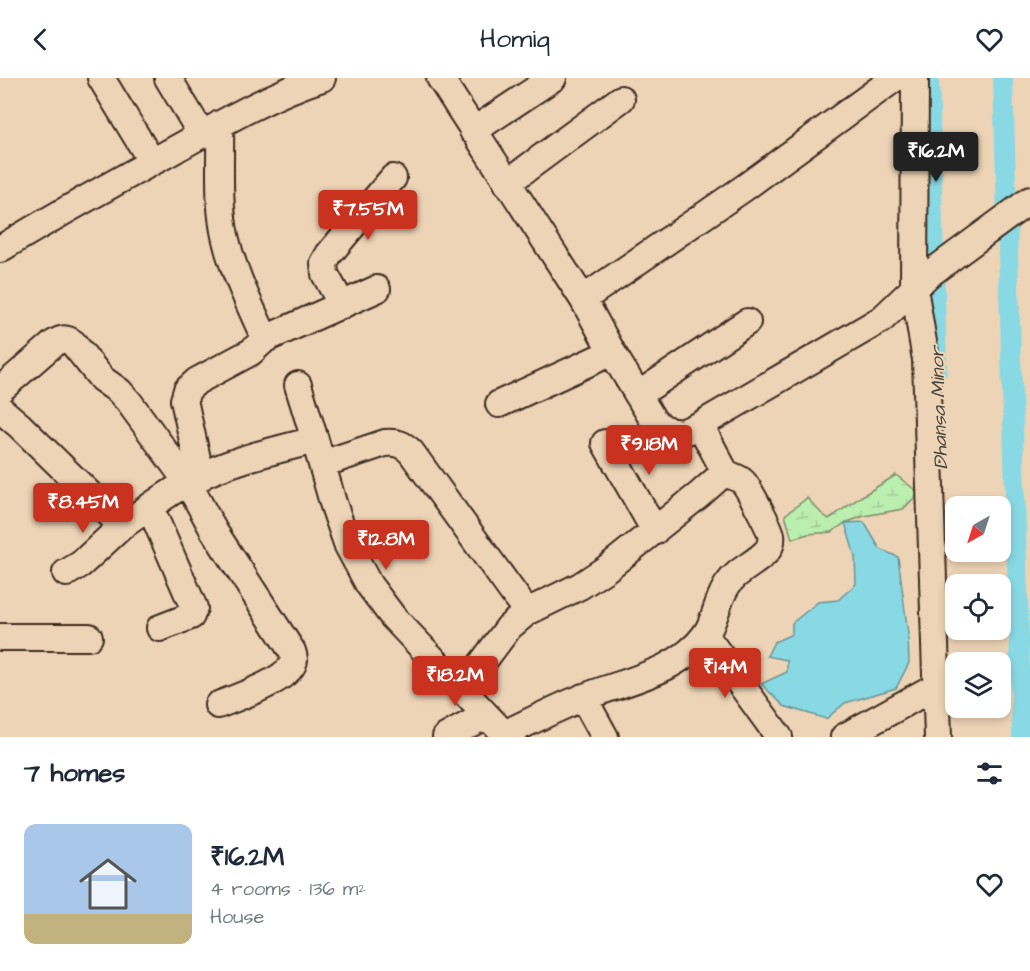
<!DOCTYPE html>
<html lang="en">
<head>
<meta charset="utf-8">
<style>
	:root { --surface:#fff; --page:#f2f2f3; --text:#1f2937; --muted:#747a83; --accent:#c8321e }
	body { margin:0; font-family:"Architects Daughter",sans-serif; background:var(--page); color:var(--text); height:100vh; display:flex; flex-direction:column; font-size:22px; white-space:nowrap }
	* { box-sizing:border-box; margin:0 }
	p { font-size:20px; color:var(--muted) }
	.icon { flex:none; width:33px; height:33px; fill:none; stroke:currentColor; stroke-width:2; stroke-linecap:round; stroke-linejoin:round }
	.map { position:relative; height:659px; overflow:hidden }
	.panel { display:flex; flex-direction:column; background:var(--surface); flex:1 }
	.panel>* { flex:none }
	.needle { width:39px; rotate:219deg }
	.tools { position:absolute; left:945px; top:418px; display:grid; gap:12px }
	.tools a { display:grid; place-items:center; width:66px; height:66px; border-radius:12px; background:var(--surface); box-shadow:0 3px 9px #0003; font-size:30px }
	.price { position:absolute; translate:-50% -51px; padding:0 14px; border-radius:6px; background:var(--accent); color:#fff; font-size:20px; line-height:39px; filter:drop-shadow(0 2px 3px #0008) }
	.price::after { content:''; position:absolute; left:50%; top:36px; width:18px; height:14px; margin-left:-9px; background:inherit; clip-path:polygon(0 0,100% 0,50% 100%) }
	.price.current { background:#222; color:#fff }
	ul { padding:0; list-style:none }
	li { display:flex; align-items:center; gap:18px; height:150px; padding:0 24px }
	li span { display:grid; place-items:center; flex:none; width:168px; height:120px; border-radius:12px; color:#555 }
	li>.icon { margin-inline-start:auto }
	span .icon { width:72px; height:72px; fill:#fffc; stroke-width:1 }
	li b { font-size:26px }
	h2 { display:flex; justify-content:space-between; align-items:center; height:72px; padding:0 24px; font-size:26px }
	header { display:flex; justify-content:space-between; align-items:center; height:78px; padding:0 24px; background:var(--surface); font-size:27px; font-weight:600 }
	.map>svg:first-child { display:block }
</style>
</head>
<body>
<header><svg class="icon" aria-label="back" viewBox="0 0 24 24"><path d="M15 5l-7 7 7 7"/></svg>Homiq<svg class="icon" aria-label="heart" viewBox="0 0 24 24"><path d="M12 20l-8-8c-3-5 5-10 8-4 3-6 11-1 8 4z"/></svg></header>
<div class="map">
<svg width="1030" height="659" viewBox="0 0 1030 659">
	<defs>
		<pattern id="wetland-marsh" width="20" height="14" patternUnits="userSpaceOnUse" patternTransform="scale(1.5)"><rect width="20" height="14" fill="#bbefb0"/><path d="M1 5h8M5 5V1M11 12h8M15 12V8" fill="none" stroke="#a2cd97"/></pattern>
	</defs>
	<rect width="100%" height="100%" fill="#eed4b6"/>
	<filter id="ink" filterUnits="userSpaceOnUse"><feTurbulence type="fractalNoise" baseFrequency=".0167" numOctaves="2"/><feDisplacementMap in="SourceGraphic" scale="12" xChannelSelector="R" yChannelSelector="G"/><feConvolveMatrix kernelMatrix="1 2 1 2 8 2 1 2 1" color-interpolation-filters="sRGB"/></filter>
	<g filter="url(#ink)">
		<path fill="url(#wetland-marsh)" stroke="#7b8c67" stroke-width="1.5" d="M896,397L919,415L903,431L864,438L845,445L832,454L808,456L792,461L785,437L807,420L821,435L829,441L862,418Z"/>
		<path fill="#89d9e4" stroke="#6a9395" stroke-width="1.5" d="M864,444L880,471L898,479L908,556L909,585L896,610L845,625L826,641L784,628L761,606L787,594V582L767,578L774,564L792,556V545L818,524L838,522L856,506L855,478L845,445Z"/>
		<g fill="none" stroke-linecap="round" stroke-linejoin="round">
			<path stroke="#89d9e4" stroke-width="20" d="M929,0L937,293
				M1003,0L1022,659"/>
			<defs>
				<path id="minor" d="M101,0L152,84
					M168,0L202,57
					M440,0L583,221L612,274L655,345L669,353L682,355L700,347L882,241L928,197L1030,122
					M915,0L914,210L926,282L938,659
					M220,46C221,82 217,127 226,162C234,196 251,229 265,261
					M473,53L553,0
					M507,105L621,21
					M0,171C57,136 116,104 174,72C222,45 270,17 322,0
					M583,221L744,110L895,0
					M342,227L325,196L324,185L329,176L393,100
					M298,307L315,362L333,425L348,468L369,507L393,539L507,659
					M0,312L53,266C61,261 65,259 73,265L102,301L119,313L129,324L188,405L214,453L292,573C293,576 294,579 294,582C293,601 235,620 218,627
					M638,317L747,244
					M499,326L612,274
					M0,331L20,348L122,448C144,433 165,417 188,404C228,383 272,373 315,362
					M605,365L655,453
					M322,386L385,365C397,364 403,366 411,374L527,534
					M201,399L184,322L187,312L197,303L251,274L265,261L377,211
					M150,429L194,530L191,538L160,550
					M66,495L81,486L122,448
					M705,557L779,659
					M0,559H89
					M462,612L509,549L527,534L580,508L606,491L699,417L725,394
					M583,619L605,659
					M504,656C530,644 556,630 582,620C624,603 678,595 706,556C716,541 717,521 728,506C737,492 755,486 766,474C770,470 772,463 771,457C770,450 749,411 744,405C739,399 731,399 725,394L700,347
					M446,659L486,637
					M844,659L936,608"/>
			</defs>
			<use href="#minor" stroke="#3b2a1e" stroke-width="30"/>
			<use href="#minor" stroke="#eed4b6" stroke-width="26"/>
		</g>
	</g>
	<g text-anchor="middle" stroke-width="4.5" stroke-linejoin="round" paint-order="stroke">
		<g font-size="20" font-style="italic" fill="#47443c" stroke="#eed4b6">
			<text transform="translate(938 330) rotate(-92)" y="7">Dhansa Minor</text>
		</g>
	</g>
</svg>
<div class="tools">
<a><svg class="needle" viewBox="-14 -14 28 28"><path d="M0-13l5 13h-10z" fill="#e53935"/><path d="M0 13l5-13h-10z" fill="#747a83"/></svg></a>
<a><svg class="icon" aria-label="locate" viewBox="0 0 24 24"><circle cx="12" cy="12" r="6"/><path d="M12 2v4M12 18v4M2 12h4M18 12h4"/></svg></a>
<a><svg class="icon" aria-label="layers" viewBox="0 0 24 24"><path d="M12 4l9 5-9 5-9-5zM3 14l9 5 9-5"/></svg></a>
</div>
<b class="price current" style="left:936px;top:105px">₹16.2M</b>
<b class="price" style="left:368px;top:163px">₹7.55M</b>
<b class="price" style="left:649px;top:398px">₹9.18M</b>
<b class="price" style="left:83px;top:456px">₹8.45M</b>
<b class="price" style="left:386px;top:493px">₹12.8M</b>
<b class="price" style="left:725px;top:621px">₹14M</b>
<b class="price" style="left:455px;top:629px">₹18.2M</b>
</div>
<section class="panel">
<h2>7 homes<svg class="icon" aria-label="filters" viewBox="0 0 24 24"><path d="M4 7h16M4 17h16"/><circle cx="9" cy="7" r="2"/><circle cx="15" cy="17" r="2"/></svg></h2>
<ul>
<li><span style="background:linear-gradient(#a9c7e8 75%,#c2b280 0)"><svg class="icon" aria-label="home" viewBox="0 0 24 24"><path d="M3 11l9-7 9 7M6 9v11h12V9"/></svg></span><div><b>₹16.2M</b><p>4 rooms · 136 m²</p><p>House</p></div><svg class="icon" aria-label="heart" viewBox="0 0 24 24"><path d="M12 20l-8-8c-3-5 5-10 8-4 3-6 11-1 8 4z"/></svg></li>
</ul>
</section>
</body>
</html>
